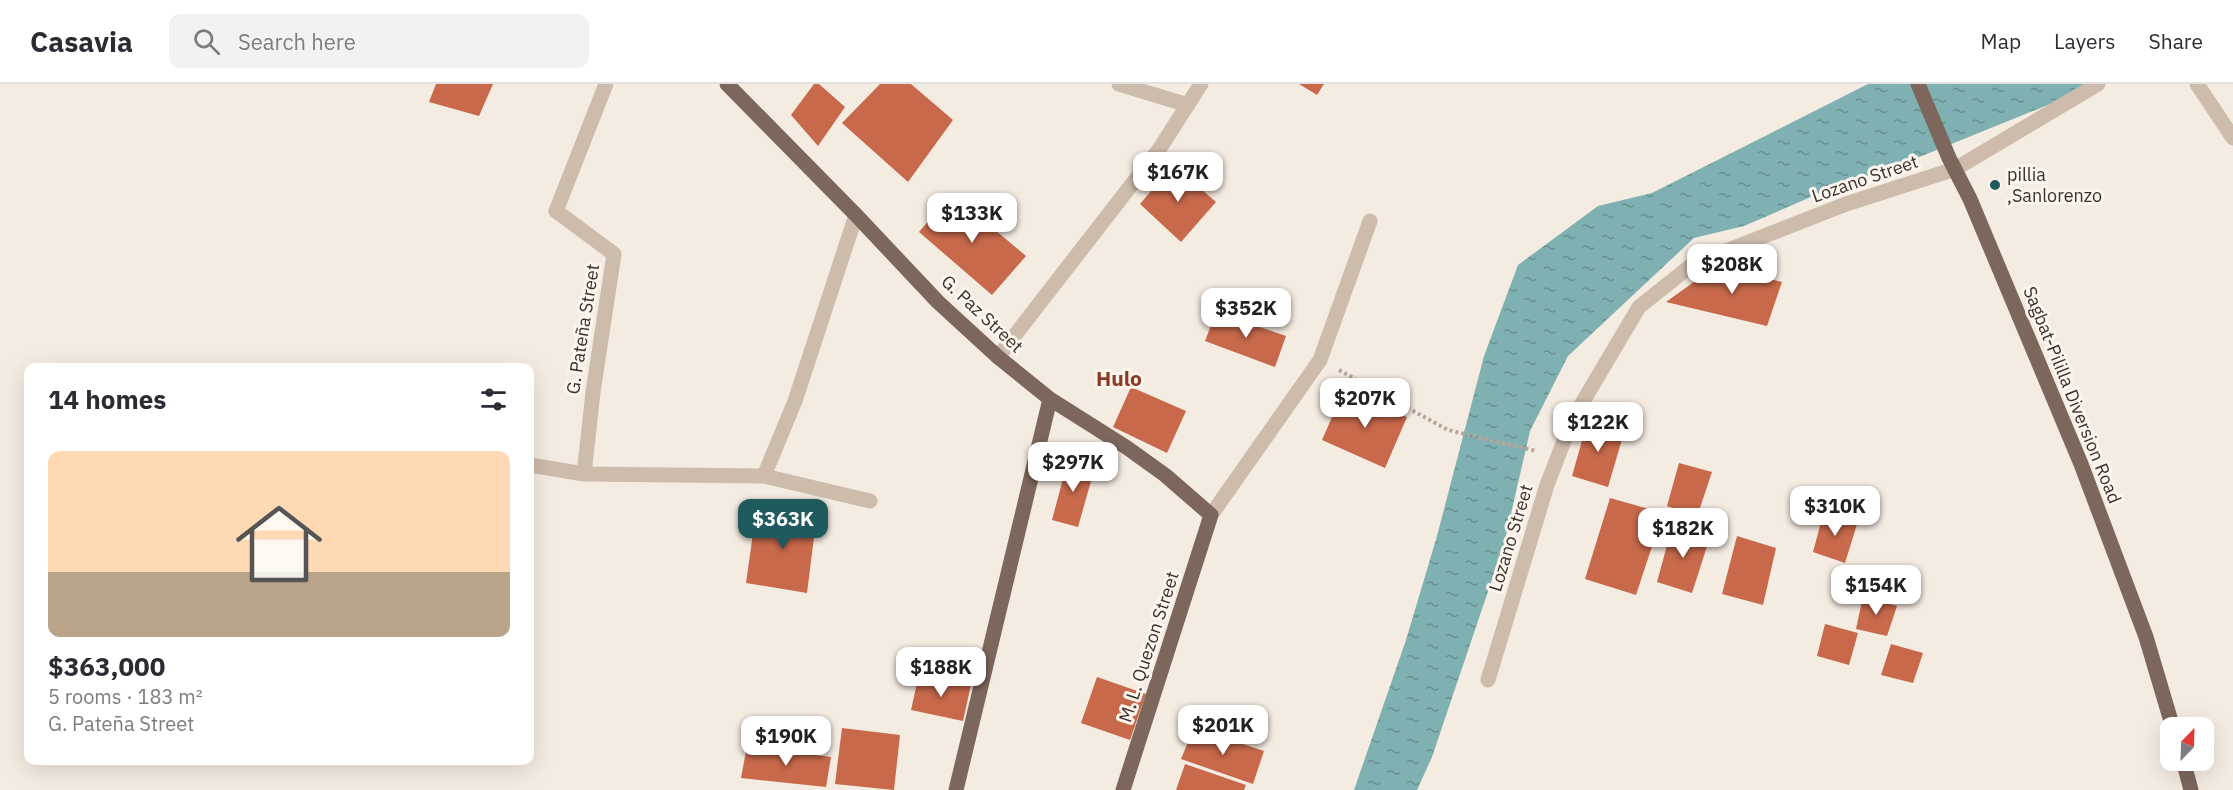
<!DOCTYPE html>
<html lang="en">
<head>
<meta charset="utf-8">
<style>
	:root { --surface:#fff; --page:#f2f2f3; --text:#2b2b33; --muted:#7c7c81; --line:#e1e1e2; --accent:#1f5a5e }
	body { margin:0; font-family:"IBM Plex Sans",sans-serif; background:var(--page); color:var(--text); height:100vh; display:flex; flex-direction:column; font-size:22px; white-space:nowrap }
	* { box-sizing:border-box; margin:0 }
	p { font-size:20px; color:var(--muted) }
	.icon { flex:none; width:33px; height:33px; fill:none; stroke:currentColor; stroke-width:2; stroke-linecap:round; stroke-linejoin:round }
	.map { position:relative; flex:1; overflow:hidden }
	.side { position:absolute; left:24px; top:279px; width:510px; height:402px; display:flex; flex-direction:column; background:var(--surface); border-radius:12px; box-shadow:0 6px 24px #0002 }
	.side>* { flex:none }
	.needle { width:39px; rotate:23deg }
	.controls { position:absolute; left:2160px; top:633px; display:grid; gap:12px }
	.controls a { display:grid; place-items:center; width:54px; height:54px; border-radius:12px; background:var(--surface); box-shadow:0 6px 24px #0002; font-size:30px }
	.price { position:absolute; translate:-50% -51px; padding:0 14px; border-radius:12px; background:#fff; color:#222; font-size:20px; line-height:39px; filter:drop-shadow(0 2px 3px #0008) }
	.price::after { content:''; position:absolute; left:50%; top:36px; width:18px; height:14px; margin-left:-9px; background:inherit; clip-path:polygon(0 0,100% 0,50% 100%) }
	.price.on { background:var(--accent); color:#fff }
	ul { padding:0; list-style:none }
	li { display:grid; align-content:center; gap:12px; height:318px; padding:0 24px }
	li span { display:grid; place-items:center; height:186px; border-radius:12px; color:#555 }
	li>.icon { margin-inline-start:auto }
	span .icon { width:108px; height:108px; fill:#fffc; stroke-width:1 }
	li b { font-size:26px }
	h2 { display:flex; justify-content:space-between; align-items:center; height:72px; padding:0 24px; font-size:26px }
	header { display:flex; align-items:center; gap:36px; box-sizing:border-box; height:84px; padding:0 30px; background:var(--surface); border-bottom:2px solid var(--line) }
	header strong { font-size:28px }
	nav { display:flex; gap:33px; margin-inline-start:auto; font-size:21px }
	.search { width:420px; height:54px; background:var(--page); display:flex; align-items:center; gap:15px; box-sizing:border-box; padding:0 21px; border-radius:12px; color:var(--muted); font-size:22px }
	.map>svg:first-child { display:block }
</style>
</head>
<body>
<header>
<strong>Casavia</strong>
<div class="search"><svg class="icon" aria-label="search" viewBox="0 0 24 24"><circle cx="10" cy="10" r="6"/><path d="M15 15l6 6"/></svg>Search here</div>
<nav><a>Map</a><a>Layers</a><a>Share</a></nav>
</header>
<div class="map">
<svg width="2233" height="706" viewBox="0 0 2233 706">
	<defs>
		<pattern id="water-ripples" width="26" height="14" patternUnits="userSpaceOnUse" patternTransform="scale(1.5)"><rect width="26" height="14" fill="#7fb0b2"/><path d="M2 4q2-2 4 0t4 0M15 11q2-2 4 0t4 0" fill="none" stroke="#699091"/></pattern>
	</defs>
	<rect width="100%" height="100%" fill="#f4ebe1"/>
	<path fill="url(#water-ripples)" d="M1868,0H2091L2075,10L1907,78L1827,106L1744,142L1694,154L1568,272L1530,347L1504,460L1432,673L1417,706H1354L1406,556L1437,452L1484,272L1518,181L1598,122L1652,109Z"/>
	<path fill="#c8694b" d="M436,0H493L479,32L429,18Z
		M814,0H819L845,23L818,62L791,31Z
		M880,0H911L953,36L908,98L842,39Z
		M1299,0H1324L1317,11Z
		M1173,81L1216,118L1181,158L1140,120Z
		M952,110L1026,172L992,211L919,148Z
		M1716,182L1782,198L1767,242L1666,218Z
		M1216,228L1286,252L1275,283L1205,257Z
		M1131,303L1186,327L1167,369L1113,343Z
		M1343,308L1407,333L1385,384L1322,356Z
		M1588,336L1625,345L1608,403L1572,392Z
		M1068,376L1095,383L1078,443L1052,436Z
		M1679,379L1712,388L1697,433L1667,422Z
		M1610,414L1663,429L1636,511L1585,495Z
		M776,422L817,429L807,509L746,499L755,435L773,438Z
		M1824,427L1858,437L1845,479L1813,468Z
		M1672,443L1710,453L1692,509L1657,498Z
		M1737,452L1776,464L1763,521L1722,510Z
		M1863,512L1897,522L1887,552L1856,545Z
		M1825,540L1858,549L1849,581L1817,572Z
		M1891,560L1923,569L1913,599L1881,591Z
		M919,590L971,601L963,637L911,626Z
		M1097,593L1146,610L1130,656L1081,639Z
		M842,644L900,651L894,706L835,700Z
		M1194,644L1264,667L1253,700L1181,675Z
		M747,662L831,673L826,703L741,694Z
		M1185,680L1246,701L1244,706H1176Z"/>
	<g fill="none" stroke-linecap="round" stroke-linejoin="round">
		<path stroke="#b9a596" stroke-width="4" stroke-dasharray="3 3" stroke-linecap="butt" d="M1339,286L1448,346L1536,367"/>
		<path stroke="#cdbbac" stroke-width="15" d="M1119,0L1188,21
			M2197,0L2233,54
			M998,273L1160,64L1201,0
			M530,381L584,390L764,392L870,417
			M584,390L593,308L614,170L556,127L606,0
			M764,392L795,317L856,131
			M1211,431L1320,276L1370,137
			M1488,596L1547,401L1572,336L1639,223L1693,180L1846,120L1955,85L2098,0"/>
		<path stroke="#7d675c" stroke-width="15" d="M727,0L856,131L938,218L998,273L1050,315L1126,363L1165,391L1211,431L1123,706
			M1918,0L1949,74L1970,115L2081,380L2146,553L2173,644
			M2183,676L2191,706
			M956,706L1050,315"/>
	</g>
	<circle fill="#1f5a5e" stroke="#fbf5ee" stroke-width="2" cx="1995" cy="101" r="6"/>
	<g text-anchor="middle" stroke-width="6" stroke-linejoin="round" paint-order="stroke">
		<g font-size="18" fill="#3b302b" stroke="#fbf5ee" text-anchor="start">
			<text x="2007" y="97">pillia<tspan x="2007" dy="21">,Sanlorenzo</tspan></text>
		</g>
		<g font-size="18" fill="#3b302b" stroke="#fbf5ee">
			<text transform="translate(1865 95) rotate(-19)" y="6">Lozano Street</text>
			<text transform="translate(982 230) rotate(43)" y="6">G. Paz Street</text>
			<text transform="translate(583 245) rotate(-81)" y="6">G. Pateña Street</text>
			<text transform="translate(2072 311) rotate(68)" y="6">Sagbat-Pililla Diversion Road</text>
			<text transform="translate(1511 454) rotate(-73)" y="6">Lozano Street</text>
			<text transform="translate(1149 563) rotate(-72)" y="6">M. L. Quezon Street</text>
		</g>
		<g font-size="21" font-weight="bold" fill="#8c3b22" stroke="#fbf5ee">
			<text x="1119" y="302">Hulo</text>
		</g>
	</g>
</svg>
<div class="controls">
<a><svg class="needle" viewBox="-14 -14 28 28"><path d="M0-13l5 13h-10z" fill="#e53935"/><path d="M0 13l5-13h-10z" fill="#7c7c81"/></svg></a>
</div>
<b class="price" style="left:1178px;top:119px">$167K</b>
<b class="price" style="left:972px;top:160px">$133K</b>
<b class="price" style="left:1732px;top:211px">$208K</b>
<b class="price" style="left:1246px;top:255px">$352K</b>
<b class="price" style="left:1365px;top:345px">$207K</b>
<b class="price" style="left:1598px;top:369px">$122K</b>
<b class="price" style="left:1073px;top:409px">$297K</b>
<b class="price" style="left:1835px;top:453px">$310K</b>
<b class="price on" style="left:783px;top:466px">$363K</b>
<b class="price" style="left:1683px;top:475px">$182K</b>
<b class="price" style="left:1876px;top:532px">$154K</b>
<b class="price" style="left:941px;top:614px">$188K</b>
<b class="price" style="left:1223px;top:672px">$201K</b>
<b class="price" style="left:786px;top:683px">$190K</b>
<section class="side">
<h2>14 homes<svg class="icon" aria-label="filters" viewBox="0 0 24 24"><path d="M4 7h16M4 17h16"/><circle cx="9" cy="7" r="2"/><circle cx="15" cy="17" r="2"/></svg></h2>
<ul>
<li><span style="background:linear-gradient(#ffd9b3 65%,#b9a48a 0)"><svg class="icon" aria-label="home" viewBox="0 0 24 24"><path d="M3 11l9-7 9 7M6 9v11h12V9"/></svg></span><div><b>$363,000</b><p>5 rooms · 183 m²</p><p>G. Pateña Street</p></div></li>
</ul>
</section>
</div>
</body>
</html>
